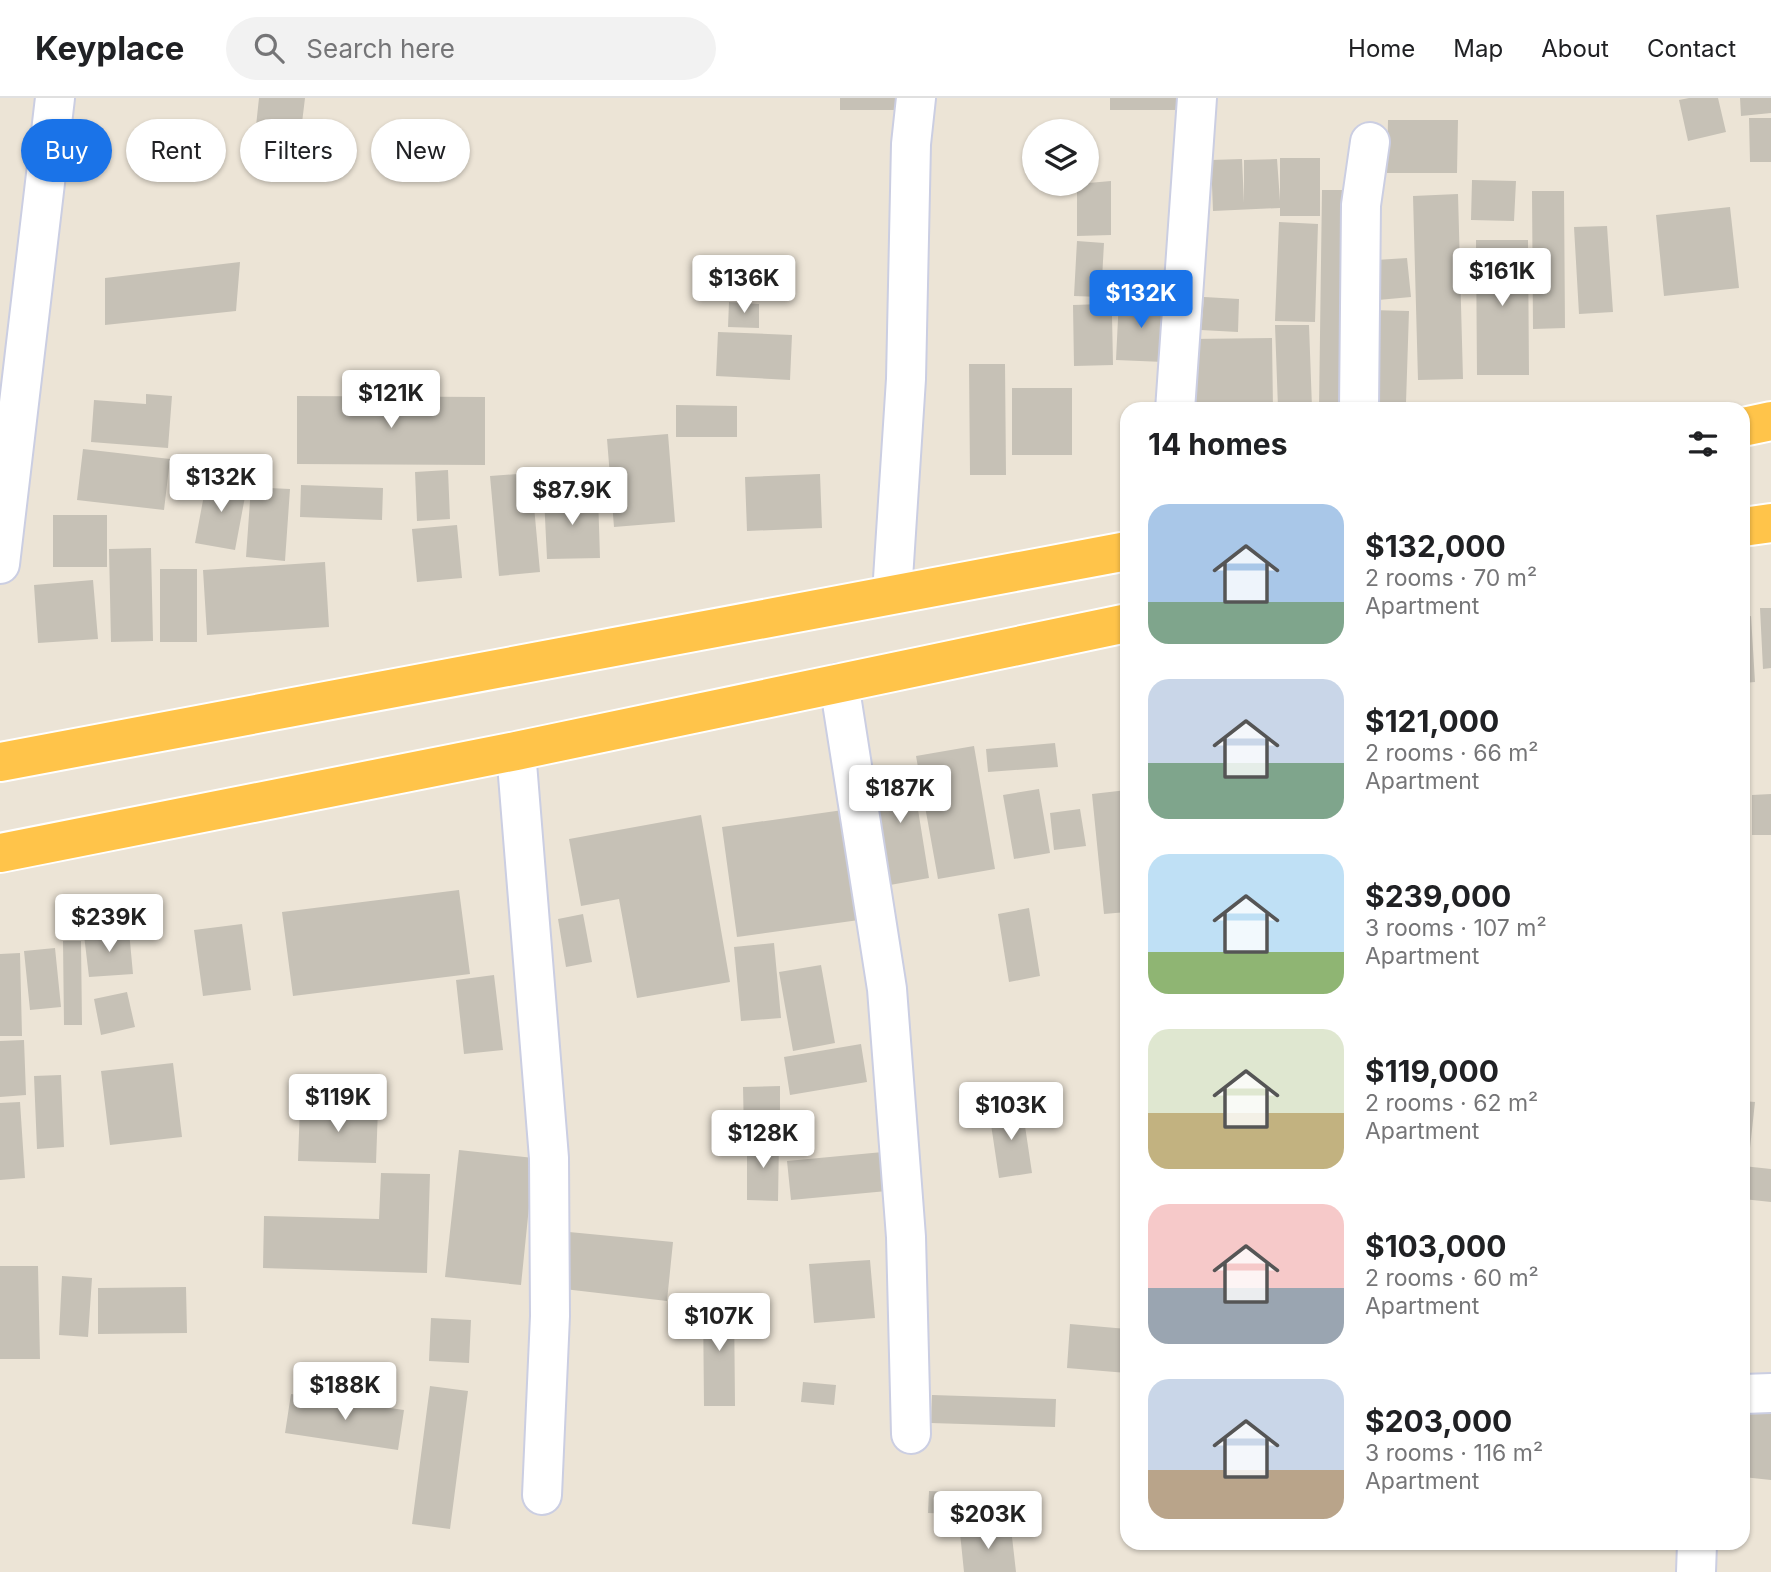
<!DOCTYPE html>
<html lang="en">
<head>
<meta charset="utf-8">
<style>
	:root { --surface:#fff; --page:#f2f2f2; --text:#202124; --muted:#757577; --line:#e0e0e0; --accent:#1a73e8 }
	body { margin:0; font-family:Inter,sans-serif; background:var(--page); color:var(--text); height:100vh; display:flex; flex-direction:column; font-size:26px; white-space:nowrap }
	* { box-sizing:border-box; margin:0 }
	p { font-size:23px; color:var(--muted) }
	.icon { flex:none; width:38px; height:38px; fill:none; stroke:currentColor; stroke-width:2; stroke-linecap:round; stroke-linejoin:round }
	.map { position:relative; flex:1; overflow:hidden }
	.drawer { position:absolute; left:1120px; top:304px; width:630px; height:1148px; display:flex; flex-direction:column; background:var(--surface); border-radius:21px; box-shadow:0 2px 5px #0004 }
	.drawer>* { flex:none }
	.top-card { position:absolute; left:21px; top:21px; width:665px; height:63px; display:flex; gap:14px }
	.buttons { position:absolute; left:1022px; top:21px; display:grid; gap:14px }
	.buttons a { display:grid; place-items:center; width:77px; height:77px; border-radius:50%; background:var(--surface); box-shadow:0 2px 5px #0004; font-size:35px }
	.price { position:absolute; translate:-50% -60px; padding:0 16px; border-radius:7px; background:#fff; color:#222; font-size:23px; line-height:46px; filter:drop-shadow(0 2px 4px #0008) }
	.price::after { content:''; position:absolute; left:50%; top:42px; width:21px; height:16px; margin-left:-10px; background:inherit; clip-path:polygon(0 0,100% 0,50% 100%) }
	.price.current { background:var(--accent); color:#fff }
	ul { padding:0; list-style:none }
	li { display:flex; align-items:center; gap:21px; height:175px; padding:0 28px }
	li span { display:grid; place-items:center; flex:none; width:196px; height:140px; border-radius:21px; color:#555 }
	li>.icon { margin-inline-start:auto }
	span .icon { width:84px; height:84px; fill:#fffc; stroke-width:1 }
	li b { font-size:30px }
	h2 { display:flex; justify-content:space-between; align-items:center; height:84px; padding:0 28px; font-size:30px }
	.tag { padding:0 24px; border-radius:32px; background:var(--surface); box-shadow:0 2px 5px #0004; font-size:24px; line-height:63px }
	.tag.current { background:var(--accent); color:#fff }
	header { display:flex; align-items:center; gap:42px; box-sizing:border-box; height:98px; padding:0 35px; background:var(--surface); border-bottom:2px solid var(--line) }
	header strong { font-size:33px }
	nav { display:flex; gap:38px; margin-inline-start:auto; font-size:24px }
	.search { width:490px; height:63px; background:var(--page); display:flex; align-items:center; gap:18px; box-sizing:border-box; padding:0 24px; border-radius:38px; color:var(--muted); font-size:26px }
	.map>svg:first-child { display:block }
</style>
</head>
<body>
<header>
<strong>Keyplace</strong>
<div class="search"><svg class="icon" aria-label="search" viewBox="0 0 24 24"><circle cx="10" cy="10" r="6"/><path d="M15 15l6 6"/></svg>Search here</div>
<nav><a>Home</a><a>Map</a><a>About</a><a>Contact</a></nav>
</header>
<div class="map">
<svg width="1771" height="1474" viewBox="0 0 1771 1474">
	<rect width="100%" height="100%" fill="#ece4d6"/>
	<path fill="#c6c1b6" d="M259,0H305L301,33L256,28Z
		M840,0H895V12H840Z
		M1110,0H1192V12H1110Z
		M1689,0H1718L1726,34L1688,43L1679,2Z
		M1740,0H1771V15L1741,18Z
		M1749,20H1771V64H1750Z
		M1388,22H1458L1457,75H1387Z
		M1280,60H1320V118H1280V110L1213,113L1211,62L1242,61L1244,105V62L1277,61L1280,103Z
		M1472,82L1516,83L1514,123L1471,122Z
		M1111,83V137L1077,138V86Z
		M1322,92H1349L1346,311L1319,310Z
		M1532,93H1564L1565,230L1533,231Z
		M1458,96L1463,281L1418,282L1413,98Z
		M1730,109L1739,190L1664,198L1656,117Z
		M1279,124L1318,126L1315,224L1275,223Z
		M1607,128L1613,214L1579,216L1574,129Z
		M1476,142H1528L1529,277H1477Z
		M1077,143L1104,145L1101,199L1074,198Z
		M1407,160L1411,199L1378,202L1376,162Z
		M240,164L236,213L105,227V180Z
		M1204,199L1239,201L1238,234L1201,232Z
		M1119,200L1167,203L1164,264L1116,262Z
		M729,204L759,206V230L728,229Z
		M1103,206L1104,217H1112L1113,267L1074,268L1073,207Z
		M1370,212L1409,213L1406,305L1367,304Z
		M1275,227H1309L1312,310H1278Z
		M718,234L792,237L790,282L716,278Z
		M1272,240L1273,312H1192L1190,241Z
		M969,266H1005L1006,377H970Z
		M1012,290H1072V357H1012Z
		M146,296L172,298L168,350L91,344L94,302L146,306Z
		M297,298L485,299V367L297,366Z
		M676,307L737,308V339H676Z
		M668,336L675,424L614,429L607,341Z
		M83,351L170,361L164,412L77,402Z
		M448,372L450,421L417,423L415,374Z
		M531,375L540,474L499,478L490,378Z
		M820,376L822,430L747,433L745,379Z
		M207,381L247,388L235,452L195,445Z
		M301,387L383,390L382,422L300,419Z
		M251,389L290,391L285,463L246,459Z
		M598,397L600,460L547,461L544,399Z
		M53,417H107V469H53Z
		M457,427L462,480L417,484L412,431Z
		M151,450L153,543L111,544L109,451Z
		M325,464L329,529L207,537L203,472Z
		M160,471H197V544H160Z
		M93,482L98,541L38,545L34,487Z
		M1760,510H1771V570L1763,571Z
		M1751,518L1755,584L1743,585V519Z
		M1055,645L1058,669L988,674L986,651Z
		M974,648L995,771L938,781L916,658Z
		M911,668L929,780L890,787L871,675Z
		M1039,691L1050,755L1014,761L1003,697Z
		M1127,692V814L1104,816L1092,696Z
		M1771,696V737H1752V697Z
		M1743,701H1749L1750,739H1743Z
		M1080,711L1086,748L1054,752L1050,715Z
		M843,712L859,822L737,839L722,729Z
		M701,717L730,884L637,900L619,801L581,808L569,741Z
		M459,792L470,876L293,898L282,814Z
		M1029,810L1040,878L1009,884L998,816Z
		M583,816L592,864L566,869L558,821Z
		M242,826L251,892L203,898L194,832Z
		M129,833L133,876L89,879L84,837Z
		M63,843H81L82,927H64Z
		M774,845L781,920L741,923L734,849Z
		M55,850L61,909L30,912L24,853Z
		M20,855L22,938H0V856Z
		M821,867L835,945L793,953L779,874Z
		M494,877L503,952L464,956L456,882Z
		M127,894L135,929L101,937L94,901Z
		M24,942L26,997L0,999V943Z
		M861,946L867,984L790,997L784,959Z
		M173,965L182,1039L110,1047L101,973Z
		M61,977L64,1049L37,1051L34,978Z
		M780,988V1036L744,1037L743,989Z
		M1743,1003L1755,1004L1750,1050L1743,1049Z
		M20,1004L25,1080L0,1082V1005Z
		M300,1007L378,1010L376,1065L298,1063Z
		M1022,1008L1032,1075L999,1080L989,1013Z
		M747,1042L779,1043L778,1103L747,1102Z
		M459,1052L534,1060L521,1187L445,1179Z
		M883,1054L887,1093L791,1102L787,1063Z
		M1743,1068L1771,1071V1104L1743,1101Z
		M381,1075L430,1076L427,1175L263,1170L264,1118L379,1121Z
		M569,1134L673,1144L667,1203L564,1191Z
		M870,1162L875,1220L814,1225L809,1166Z
		M0,1168H38L40,1261H0Z
		M62,1178L92,1180L88,1239L59,1237Z
		M186,1189L187,1235L98,1236V1190Z
		M703,1203H734L735,1308H704Z
		M431,1220L471,1222L469,1265L429,1263Z
		M1070,1226L1127,1231V1275L1067,1270Z
		M803,1284L836,1287L834,1307L801,1304Z
		M430,1288L468,1293L450,1431L412,1426Z
		M291,1296L404,1312L398,1352L285,1335Z
		M932,1297L1056,1301L1055,1329L931,1325Z
		M1743,1311L1771,1314V1382L1743,1379Z
		M929,1393L1035,1397L1034,1419L928,1415Z
		M1011,1430L1016,1474H964L960,1435Z"/>
	<g fill="none" stroke-linecap="round" stroke-linejoin="round">
		<defs>
			<path id="minor" d="M1175,312L1197,0
				M1359,312L1361,107L1370,44
				M892,496L906,281L911,46L916,0
				M839,585L887,891L906,1139L911,1336
				M516,653L549,1060L550,1218L542,1397
				M1743,1296L1771,1295
				M1696,1474L1697,1446"/>
			<path id="tertiary" d="M0,466L55,0"/>
			<path id="trunk" d="M1743,329L1771,323
				M1743,429L1771,425
				M0,664L1127,453
				M0,755L516,653L1127,525"/>
		</defs>
		<use href="#minor" stroke="#cbcee2" stroke-width="42"/>
		<use href="#tertiary" stroke="#cbcee2" stroke-width="42"/>
		<use href="#trunk" stroke="#fff" stroke-width="42"/>
		<use href="#minor" stroke="#fff" stroke-width="38"/>
		<use href="#tertiary" stroke="#fff" stroke-width="38"/>
		<use href="#trunk" stroke="#ffc44a" stroke-width="38"/>
	</g>
</svg>
<div class="buttons">
<a><svg class="icon" aria-label="layers" viewBox="0 0 24 24"><path d="M12 4l9 5-9 5-9-5zM3 14l9 5 9-5"/></svg></a>
</div>
<b class="price" style="left:1502px;top:210px">$161K</b>
<b class="price" style="left:744px;top:217px">$136K</b>
<b class="price current" style="left:1141px;top:232px">$132K</b>
<b class="price" style="left:391px;top:332px">$121K</b>
<b class="price" style="left:221px;top:416px">$132K</b>
<b class="price" style="left:572px;top:429px">$87.9K</b>
<b class="price" style="left:900px;top:727px">$187K</b>
<b class="price" style="left:109px;top:856px">$239K</b>
<b class="price" style="left:338px;top:1036px">$119K</b>
<b class="price" style="left:1011px;top:1044px">$103K</b>
<b class="price" style="left:763px;top:1072px">$128K</b>
<b class="price" style="left:719px;top:1255px">$107K</b>
<b class="price" style="left:345px;top:1324px">$188K</b>
<b class="price" style="left:988px;top:1453px">$203K</b>
<div class="top-card">
<a class="tag current">Buy</a>
<a class="tag">Rent</a>
<a class="tag">Filters</a>
<a class="tag">New</a>
</div>
<section class="drawer">
<h2>14 homes<svg class="icon" aria-label="filters" viewBox="0 0 24 24"><path d="M4 7h16M4 17h16"/><circle cx="9" cy="7" r="2"/><circle cx="15" cy="17" r="2"/></svg></h2>
<ul>
<li><span style="background:linear-gradient(#a9c7e8 70%,#7fa58c 0)"><svg class="icon" aria-label="home" viewBox="0 0 24 24"><path d="M3 11l9-7 9 7M6 9v11h12V9"/></svg></span><div><b>$132,000</b><p>2 rooms · 70 m²</p><p>Apartment</p></div></li>
<li><span style="background:linear-gradient(#c9d6e8 60%,#7fa58c 0)"><svg class="icon" aria-label="home" viewBox="0 0 24 24"><path d="M3 11l9-7 9 7M6 9v11h12V9"/></svg></span><div><b>$121,000</b><p>2 rooms · 66 m²</p><p>Apartment</p></div></li>
<li><span style="background:linear-gradient(#bfe0f5 70%,#8fb573 0)"><svg class="icon" aria-label="home" viewBox="0 0 24 24"><path d="M3 11l9-7 9 7M6 9v11h12V9"/></svg></span><div><b>$239,000</b><p>3 rooms · 107 m²</p><p>Apartment</p></div></li>
<li><span style="background:linear-gradient(#dfe7d0 60%,#c2b280 0)"><svg class="icon" aria-label="home" viewBox="0 0 24 24"><path d="M3 11l9-7 9 7M6 9v11h12V9"/></svg></span><div><b>$119,000</b><p>2 rooms · 62 m²</p><p>Apartment</p></div></li>
<li><span style="background:linear-gradient(#f6c9c9 60%,#9aa5b1 0)"><svg class="icon" aria-label="home" viewBox="0 0 24 24"><path d="M3 11l9-7 9 7M6 9v11h12V9"/></svg></span><div><b>$103,000</b><p>2 rooms · 60 m²</p><p>Apartment</p></div></li>
<li><span style="background:linear-gradient(#c9d6e8 65%,#b9a48a 0)"><svg class="icon" aria-label="home" viewBox="0 0 24 24"><path d="M3 11l9-7 9 7M6 9v11h12V9"/></svg></span><div><b>$203,000</b><p>3 rooms · 116 m²</p><p>Apartment</p></div></li>
</ul>
</section>
</div>
</body>
</html>
